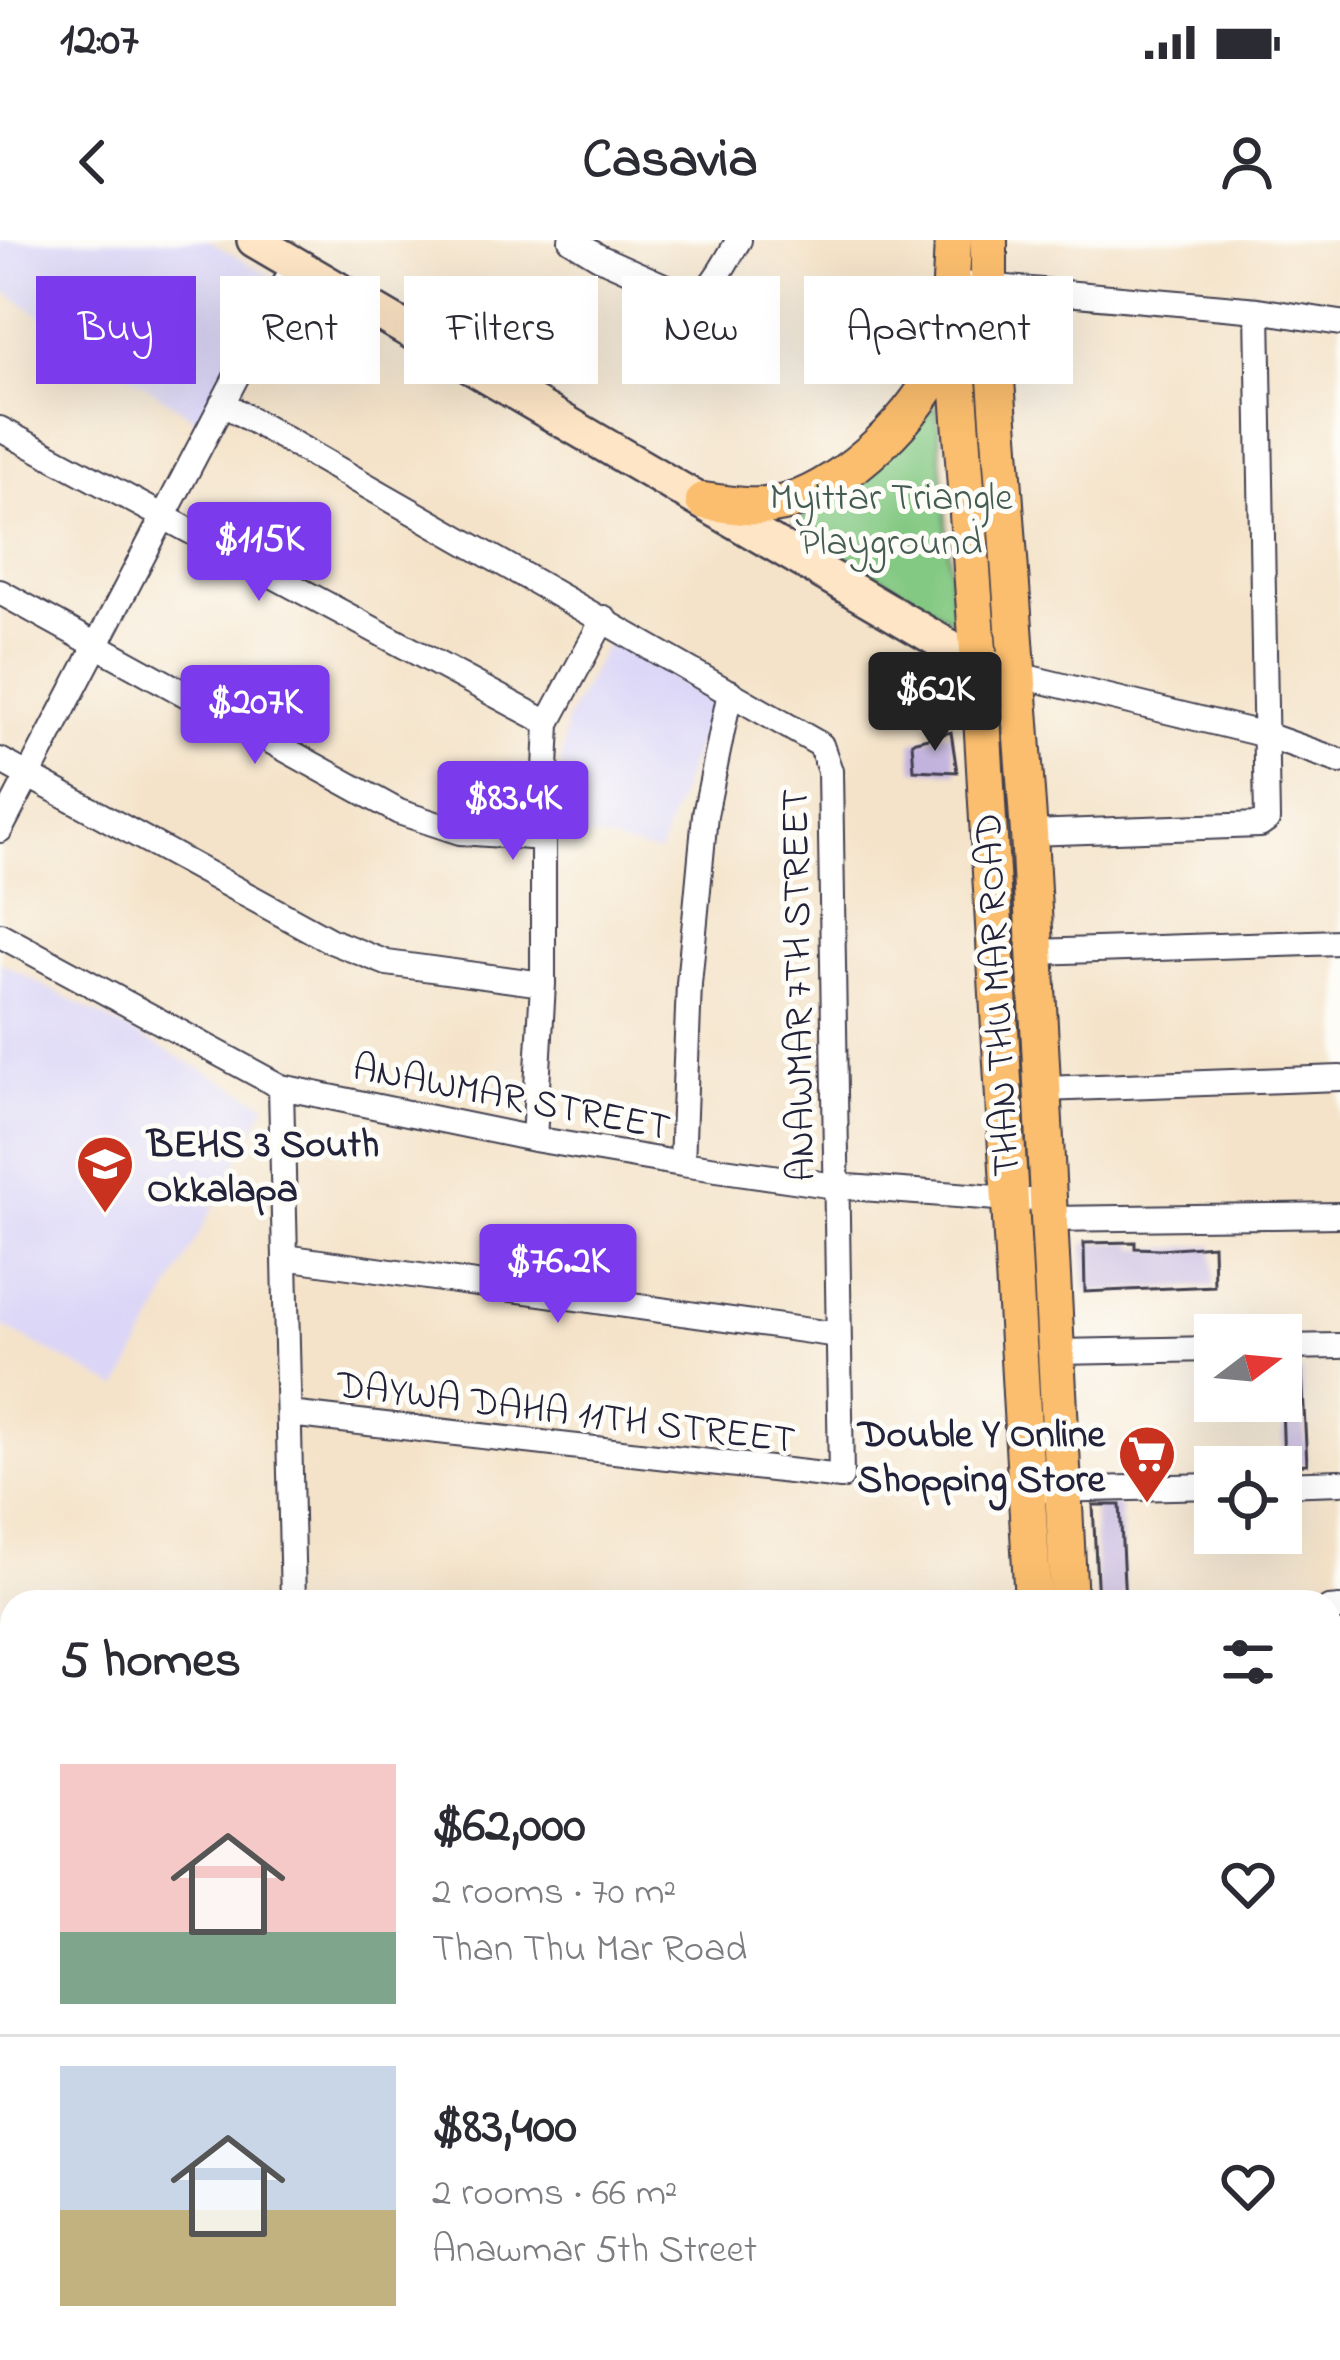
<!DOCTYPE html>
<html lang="en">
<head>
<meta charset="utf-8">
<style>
	:root { --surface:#fff; --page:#f7f7f7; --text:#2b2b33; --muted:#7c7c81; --line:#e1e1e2; --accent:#7c3aed }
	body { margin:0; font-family:"Indie Flower",sans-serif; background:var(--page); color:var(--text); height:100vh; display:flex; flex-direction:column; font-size:45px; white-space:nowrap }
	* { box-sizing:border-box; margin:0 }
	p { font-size:39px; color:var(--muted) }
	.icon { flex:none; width:66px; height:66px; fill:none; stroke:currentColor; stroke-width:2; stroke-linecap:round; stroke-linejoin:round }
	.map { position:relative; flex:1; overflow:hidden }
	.panel { position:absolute; left:0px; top:1350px; width:1341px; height:771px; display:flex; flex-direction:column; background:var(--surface); border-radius:36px 36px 0 0; box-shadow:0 12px 48px #0002 }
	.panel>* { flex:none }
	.hud { position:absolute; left:36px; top:36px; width:1269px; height:108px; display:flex; gap:24px }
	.needle { width:78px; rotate:74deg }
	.tools { position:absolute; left:1194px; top:1074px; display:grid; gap:24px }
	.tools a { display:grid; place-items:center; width:108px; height:108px; border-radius:0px; background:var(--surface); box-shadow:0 12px 48px #0002; font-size:60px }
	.price { position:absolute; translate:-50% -102px; padding:0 27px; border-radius:12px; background:var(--accent); color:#fff; font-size:39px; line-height:78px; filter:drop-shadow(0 3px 6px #0008) }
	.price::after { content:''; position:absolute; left:50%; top:72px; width:36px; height:27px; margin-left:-18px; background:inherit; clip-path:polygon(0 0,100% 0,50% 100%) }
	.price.on { background:#222; color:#fff }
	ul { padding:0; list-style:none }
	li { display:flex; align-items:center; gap:36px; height:300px; padding:0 60px }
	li+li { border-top:3px solid var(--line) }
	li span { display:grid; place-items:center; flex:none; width:336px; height:240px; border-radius:0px; color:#555 }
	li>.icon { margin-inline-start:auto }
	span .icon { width:144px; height:144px; fill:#fffc; stroke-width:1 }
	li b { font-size:51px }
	h2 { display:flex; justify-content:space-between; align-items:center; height:144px; padding:0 60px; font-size:51px }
	.pill { padding:0 42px; border-radius:0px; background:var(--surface); box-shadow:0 12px 48px #0002; font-size:42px; line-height:108px }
	.pill.on { background:var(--accent); color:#fff }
	.status { display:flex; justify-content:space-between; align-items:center; height:84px; padding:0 60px; background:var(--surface); direction:ltr }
	.status svg { height:33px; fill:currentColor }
	header { display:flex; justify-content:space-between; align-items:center; height:156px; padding:0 60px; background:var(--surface); font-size:54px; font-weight:800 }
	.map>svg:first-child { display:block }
</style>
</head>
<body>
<div class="status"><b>12:07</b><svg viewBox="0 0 49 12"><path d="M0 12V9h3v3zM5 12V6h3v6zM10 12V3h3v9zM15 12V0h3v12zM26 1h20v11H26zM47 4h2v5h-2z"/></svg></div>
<header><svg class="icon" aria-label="back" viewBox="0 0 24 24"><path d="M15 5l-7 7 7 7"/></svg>Casavia<svg class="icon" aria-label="person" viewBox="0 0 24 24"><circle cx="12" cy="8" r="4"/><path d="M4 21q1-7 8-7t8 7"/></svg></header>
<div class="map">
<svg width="1340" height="2120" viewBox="0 0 1340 2120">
	<rect width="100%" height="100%" fill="#fdfcf7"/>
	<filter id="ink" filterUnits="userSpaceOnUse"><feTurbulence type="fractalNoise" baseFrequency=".00833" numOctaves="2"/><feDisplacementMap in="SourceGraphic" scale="24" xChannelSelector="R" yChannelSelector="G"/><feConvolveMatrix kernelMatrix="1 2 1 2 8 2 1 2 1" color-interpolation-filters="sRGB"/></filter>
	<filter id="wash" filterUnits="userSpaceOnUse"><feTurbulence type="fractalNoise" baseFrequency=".004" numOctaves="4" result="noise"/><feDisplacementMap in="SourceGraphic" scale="48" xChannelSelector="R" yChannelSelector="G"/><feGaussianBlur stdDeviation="2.7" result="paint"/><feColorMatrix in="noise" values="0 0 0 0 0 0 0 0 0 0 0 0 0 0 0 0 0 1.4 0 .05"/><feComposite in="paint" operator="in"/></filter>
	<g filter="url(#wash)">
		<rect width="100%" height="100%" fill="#f4e3c9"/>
		<path fill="#dbd6f7" d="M0,0H208L284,44L201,183L0,48Z
			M609,399L712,461L659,613L554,588L566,481Z
			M0,722L267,864L119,1148L0,1085Z"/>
		<path fill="#84c983" stroke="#53765f" stroke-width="3" d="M937,165L954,382L794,284Z"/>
		<g id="blocks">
			<path fill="#c2b3de" d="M951,492L957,532L914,530L912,502Z
				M1135,1002V1008L1160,1009L1213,1005L1214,1046L1085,1052L1084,1003Z
				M1302,1131L1307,1224L1284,1226L1281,1133Z
				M1093,1265H1120L1125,1362H1098Z"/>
		</g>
	</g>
	<g filter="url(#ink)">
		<use href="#blocks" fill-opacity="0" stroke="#423f50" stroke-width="3"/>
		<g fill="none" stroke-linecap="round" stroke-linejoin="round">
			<defs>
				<path id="minor" d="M571,0L599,17L693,59C714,49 726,20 739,0
					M951,43L1258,70L1340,83
					M222,163L821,505L830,531L841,1237L289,1174
					M0,189L548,483
					M0,352L399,572L460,592L543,598
					M1018,435L1266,495L1340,521
					M0,520L331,701L387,723L543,744
					M0,590L294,26
					M1029,593L1260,585L1267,580L1258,70
					M0,695L281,847L534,899L682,924L835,946L1024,960
					M1035,712L1340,702
					M281,847L293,1362
					M1044,849L1340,838
					M534,899L543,744V598L548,483L604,378
					M682,924L689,744L705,575L730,452
					M1049,979L1340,975
					M285,1017L838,1095
					M1281,1107L1340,1106
					M1058,1112L1215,1109
					M1281,1244L1340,1242
					M1048,1250L1215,1246
					M1329,1369L1340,1368
					M1329,1502L1340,1501
					M0,1563H12
					M1329,1636H1340
					M1329,1775H1340
					M0,1815H12
					M0,1959L12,1960
					M1329,1983L1340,1982
					M0,2053L12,2054
					M319,2109L426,2120
					M231,2120L234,2109
					M519,2120L523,2109"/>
				<path id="secondary" d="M254,0L979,424L1000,430"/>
				<path id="primary" d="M953,0L951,43L979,424L1033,1362
					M989,0V44L1029,593L1069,1362
					M704,261C732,265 759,270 788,262C844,246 924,172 942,116C944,108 944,97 945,88
					M982,2120L983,2109
					M1020,2120L1022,2109"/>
			</defs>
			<use href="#minor" stroke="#423f50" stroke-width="28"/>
			<use href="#secondary" stroke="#423f50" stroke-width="38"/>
			<use href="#primary" stroke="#423f50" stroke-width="40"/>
			<use href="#minor" stroke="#fff" stroke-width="24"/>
			<use href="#secondary" stroke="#fde5c5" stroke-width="33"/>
			<use href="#primary" stroke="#fbbe6e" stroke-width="36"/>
		</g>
	</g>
	<defs>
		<symbol id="school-pin" viewBox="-11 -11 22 30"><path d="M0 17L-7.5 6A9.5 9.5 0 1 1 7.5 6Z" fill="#c8321e" stroke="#fdfcf7"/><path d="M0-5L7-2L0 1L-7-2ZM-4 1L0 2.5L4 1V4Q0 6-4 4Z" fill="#fff"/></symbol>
		<symbol id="supermarket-pin" viewBox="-11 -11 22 30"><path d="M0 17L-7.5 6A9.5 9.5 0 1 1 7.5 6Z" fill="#c8321e" stroke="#fdfcf7"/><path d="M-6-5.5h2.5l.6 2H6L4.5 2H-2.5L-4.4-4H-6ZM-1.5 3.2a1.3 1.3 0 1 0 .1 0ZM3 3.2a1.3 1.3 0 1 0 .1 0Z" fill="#fff"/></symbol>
	</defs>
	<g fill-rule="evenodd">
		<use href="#school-pin" x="72" y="891" width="66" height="90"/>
		<use href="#supermarket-pin" x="1114" y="1181" width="66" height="90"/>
	</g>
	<g text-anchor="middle" stroke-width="10" stroke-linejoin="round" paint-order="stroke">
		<g font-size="39" fill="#445c54" stroke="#fdfcf7">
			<text x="891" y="269">Myittar Triangle<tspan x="891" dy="45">Playground</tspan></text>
		</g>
		<g font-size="39" fill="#22223b" stroke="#fdfcf7">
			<text transform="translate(796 745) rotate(-91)" y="14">ANAWMAR 7TH STREET</text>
			<text transform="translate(995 755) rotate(-93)" y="14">THAN THU MAR ROAD</text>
			<text transform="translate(512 855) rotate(11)" y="14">ANAWMAR STREET</text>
			<text transform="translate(566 1170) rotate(7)" y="14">DAYWA DAHA 11TH STREET</text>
		</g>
		<g font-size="39" font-weight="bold" fill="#22223b" stroke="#fdfcf7" text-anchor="start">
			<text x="147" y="916">BEHS 3 South<tspan x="147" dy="45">Okkalapa</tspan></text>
			<text x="1105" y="1206" text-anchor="end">Double Y Online<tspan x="1105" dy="45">Shopping Store</tspan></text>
		</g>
	</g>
</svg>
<div class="tools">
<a><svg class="needle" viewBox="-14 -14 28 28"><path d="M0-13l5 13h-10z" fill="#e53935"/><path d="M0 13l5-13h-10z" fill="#7c7c81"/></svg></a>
<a><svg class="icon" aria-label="locate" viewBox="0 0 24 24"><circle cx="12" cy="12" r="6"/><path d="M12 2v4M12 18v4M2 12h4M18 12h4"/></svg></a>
</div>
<b class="price" style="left:259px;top:364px">$115K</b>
<b class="price on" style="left:935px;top:514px">$62K</b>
<b class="price" style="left:255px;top:527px">$207K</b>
<b class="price" style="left:513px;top:623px">$83.4K</b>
<b class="price" style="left:558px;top:1086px">$76.2K</b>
<div class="hud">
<a class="pill on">Buy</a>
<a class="pill">Rent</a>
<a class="pill">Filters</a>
<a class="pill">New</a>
<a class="pill">Apartment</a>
</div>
<section class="panel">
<h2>5 homes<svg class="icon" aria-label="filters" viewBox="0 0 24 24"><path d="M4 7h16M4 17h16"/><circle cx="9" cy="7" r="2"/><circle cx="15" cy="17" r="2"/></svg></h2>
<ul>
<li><span style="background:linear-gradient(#f6c9c9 70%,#7fa58c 0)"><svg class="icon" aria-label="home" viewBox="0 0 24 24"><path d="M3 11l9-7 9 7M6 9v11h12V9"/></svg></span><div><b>$62,000</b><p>2 rooms · 70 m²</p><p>Than Thu Mar Road</p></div><svg class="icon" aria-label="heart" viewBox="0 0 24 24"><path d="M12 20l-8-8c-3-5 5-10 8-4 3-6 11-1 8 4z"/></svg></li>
<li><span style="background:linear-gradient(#c9d6e8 60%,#c2b280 0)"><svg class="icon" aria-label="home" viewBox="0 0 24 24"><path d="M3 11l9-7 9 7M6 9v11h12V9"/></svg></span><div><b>$83,400</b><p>2 rooms · 66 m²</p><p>Anawmar 5th Street</p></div><svg class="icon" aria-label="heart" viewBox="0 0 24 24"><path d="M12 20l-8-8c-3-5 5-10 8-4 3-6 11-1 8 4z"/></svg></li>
</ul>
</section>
</div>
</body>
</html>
